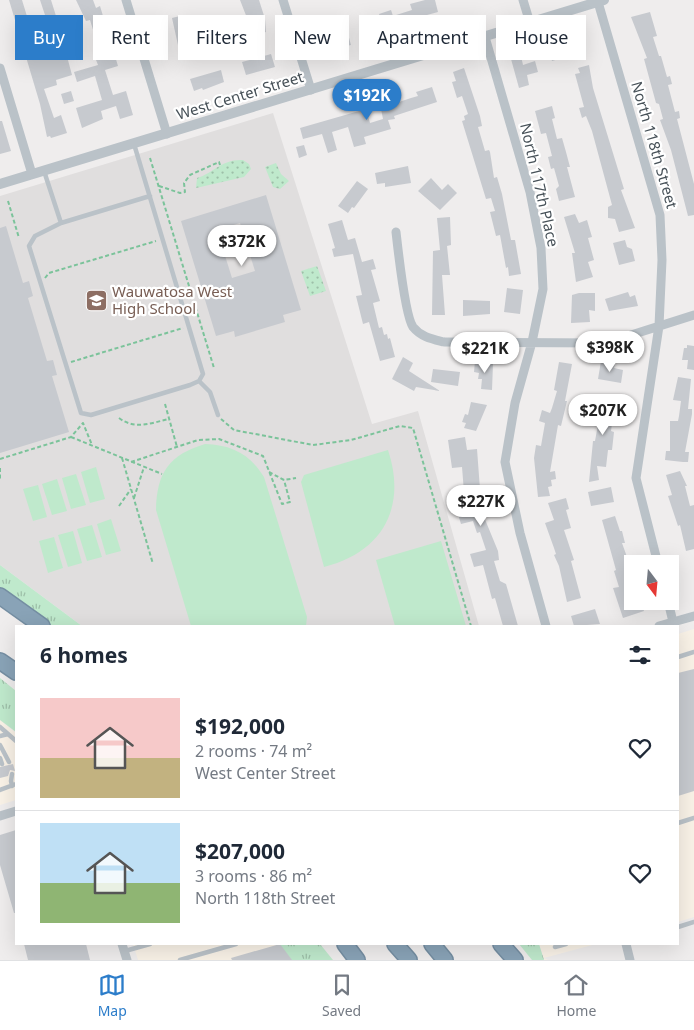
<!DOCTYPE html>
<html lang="en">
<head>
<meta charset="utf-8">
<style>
	:root { --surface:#fff; --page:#f2f2f3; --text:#1f2937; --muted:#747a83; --line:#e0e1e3; --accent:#2c7dca }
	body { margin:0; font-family:"Noto Sans",sans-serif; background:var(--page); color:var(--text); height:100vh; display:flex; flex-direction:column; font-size:19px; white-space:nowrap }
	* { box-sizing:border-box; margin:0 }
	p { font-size:16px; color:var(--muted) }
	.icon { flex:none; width:28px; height:28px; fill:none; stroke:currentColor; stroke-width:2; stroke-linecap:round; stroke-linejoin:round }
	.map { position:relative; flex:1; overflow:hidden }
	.side { position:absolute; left:15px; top:625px; width:664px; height:320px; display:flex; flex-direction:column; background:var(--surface); border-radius:0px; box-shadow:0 5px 20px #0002 }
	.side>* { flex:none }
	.top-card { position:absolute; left:15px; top:15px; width:665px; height:45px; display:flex; gap:10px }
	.needle { width:32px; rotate:164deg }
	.controls { position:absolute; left:624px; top:555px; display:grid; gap:10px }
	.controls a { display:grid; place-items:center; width:55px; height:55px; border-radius:0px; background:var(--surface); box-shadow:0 5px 20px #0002; font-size:25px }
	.price { position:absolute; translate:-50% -42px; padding:0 11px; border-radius:18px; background:#fff; color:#222; font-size:16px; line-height:32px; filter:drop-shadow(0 1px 2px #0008) }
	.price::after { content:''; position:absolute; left:50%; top:30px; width:15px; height:11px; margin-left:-8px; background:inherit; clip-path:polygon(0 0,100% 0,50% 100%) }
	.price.current { background:var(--accent); color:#fff }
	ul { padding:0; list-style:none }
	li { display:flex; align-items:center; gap:15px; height:125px; padding:0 25px }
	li+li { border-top:1px solid var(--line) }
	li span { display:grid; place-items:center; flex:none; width:140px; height:100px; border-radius:0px; color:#555 }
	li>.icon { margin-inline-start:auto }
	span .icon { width:60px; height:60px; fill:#fffc; stroke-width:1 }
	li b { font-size:21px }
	h2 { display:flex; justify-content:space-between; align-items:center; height:60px; padding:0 25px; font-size:21px }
	.pill { padding:0 18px; border-radius:0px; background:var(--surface); box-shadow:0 5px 20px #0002; font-size:18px; line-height:45px }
	.pill.current { background:var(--accent); color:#fff }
	.dock { display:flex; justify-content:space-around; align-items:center; height:70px; border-top:1px solid var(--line); background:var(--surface); font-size:14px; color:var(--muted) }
	.dock a { display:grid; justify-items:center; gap:2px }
	.dock .current { color:var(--accent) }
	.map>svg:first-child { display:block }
</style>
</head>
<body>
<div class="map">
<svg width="694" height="960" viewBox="0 0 694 960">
	<defs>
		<pattern id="grass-tufts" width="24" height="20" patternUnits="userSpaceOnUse" patternTransform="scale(1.25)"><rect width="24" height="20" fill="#bfe9cc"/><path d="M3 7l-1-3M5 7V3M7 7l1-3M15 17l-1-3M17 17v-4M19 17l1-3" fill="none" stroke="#9dbfa8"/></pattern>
		<pattern id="park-dots" width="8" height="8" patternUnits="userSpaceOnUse" patternTransform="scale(1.25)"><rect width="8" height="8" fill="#bfe9cc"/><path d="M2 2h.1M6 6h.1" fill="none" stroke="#9dbfa8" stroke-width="1.8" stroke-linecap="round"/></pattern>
	</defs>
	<rect width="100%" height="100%" fill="#efeded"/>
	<path fill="#f9f2e7" d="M694,629V917L678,922V634Z
		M0,720L16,733V800L0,805Z
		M133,944H275L288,960H138Z
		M539,944H596L544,958L548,960H544Z"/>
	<path fill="#e0dede" d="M273,113L372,424L418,411L479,626H82L0,565V196Z"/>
	<path fill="url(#grass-tufts)" d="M0,565L82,626H51L0,591Z
		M0,678L16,691V732L0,720Z
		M275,944H320L333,960H288Z
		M519,944H539L544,960H532Z"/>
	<path fill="url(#park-dots)" d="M243,160L249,164L251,169L244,177L196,188L197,178C214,173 221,159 243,160Z
		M276,163L281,174L289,181L280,189L273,187L265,167Z
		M317,266L326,291L310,296L301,271Z"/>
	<path fill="#bfe9cc" d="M205,444C232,445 250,454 264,477L307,617L306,626H191L156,510C157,472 169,455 205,444Z
		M388,450C407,507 383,552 324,567L301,482L304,475Z
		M96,467L105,499L90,503L81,472Z
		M76,474L86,505L71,509L62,478Z
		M57,479L67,511L52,515L42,484Z
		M38,485L47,517L33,521L23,489Z
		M111,519L121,551L106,555L97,524Z
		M92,525L102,557L87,561L77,529Z
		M73,531L82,563L68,567L58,535Z
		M54,537L63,568L48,573L39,541Z
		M441,541L466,626H395L376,560Z"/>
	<path fill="#c7cacf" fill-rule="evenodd" d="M9,0H22L30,26L47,21L40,0H51L61,32L73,28L79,45L65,49L72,75L56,80L57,85L44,89L54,118L61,115L67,133L51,138L50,136L47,137L40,104Z
		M76,0H93L96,8L100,6L118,66L105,70L113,95L126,91L133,115L120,119L116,106L101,111L103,119L82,128L76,108L102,100L95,76L77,82L74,72L98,65L96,60L102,59L90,20L86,21Z
		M240,0H259L265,19L266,32L254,36Z
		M425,0H435L438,12L405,21L372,37L368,24L381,20L379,14L391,10L393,16L412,10L410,4Z
		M650,12L657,36L653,37L659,56H661L667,77L670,76L672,84L668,85L669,89L675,112L679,111L680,118L677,119L694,184V215L688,216L671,150L660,120L663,119L659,104L656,103L644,59L647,58L631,17Z
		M184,15L187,23L190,22L191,27L195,26L202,48L180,54L172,18Z
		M327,22L340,28L336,37L348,34L351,45L336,48L318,40Z
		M580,34L585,51L552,61L547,43Z
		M271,54L275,67L246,75L242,62Z
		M521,56L523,65L535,61L538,72L527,75L529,85L519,88L511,59Z
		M589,65L593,88L624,189L621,190L635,228L619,232L615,219L608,218V207L612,205L592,131L586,116L582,118L579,108L584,107L575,74L580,73L578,68Z
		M464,68L480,116L482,126L478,127L485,151L489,150L490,152L494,178L497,177L502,194L511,240H515L521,274L509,276L508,267L506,268L500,235L496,236L490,212L495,211L491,198L486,199L462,121L465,120L464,116L468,114L462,96L457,98L452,82L456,81L453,72Z
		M221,70L224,82L203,90L202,88L194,91L190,79Z
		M432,87L437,102L394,116L395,119L388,120L391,129L364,137L366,144L354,147L348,127L332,132L337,150L328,153L322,134L303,139L300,128L366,109L370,123L383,119L380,104L393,101V104L411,98L418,96L416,92Z
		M71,91L74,101L64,104L61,94Z
		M552,106L555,118L552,119L557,139L562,138L566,152L570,167H567L575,197L559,201L556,189L559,186L554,168L551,169L548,157L552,156L546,133L541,134L535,111Z
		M0,121H2L11,151L0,154Z
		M304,145L307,155L299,158L296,147Z
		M408,166L411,183L385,187V183L377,184L375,173Z
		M431,178L442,190L448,184L457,193L440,210L418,191Z
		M357,181L368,189L354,208L352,207L348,213L338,206Z
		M266,195L301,310L283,315L285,322L235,337L234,331L216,336L181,221ZM240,223L255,271L232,278L217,230Z
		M575,214L579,223L587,220L592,237L588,238L594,260L588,262L593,277L576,282L572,253H575L564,217Z
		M450,217L451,245L447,246L450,275H442L445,315H432L433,251L440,250L437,218Z
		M342,220L348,240L355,238L362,262L373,259L376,269L371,270L380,301L373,303L379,328L382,327L384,335L387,334L388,339L390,338L395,357L380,361L369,322L363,324L356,296L362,295L353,254L334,257L332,249L335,248L328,224Z
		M6,226L23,283L29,281L33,296L28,298L47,361L53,360L57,375L52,376L69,432L0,453V228Z
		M625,240L627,247L632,249L635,261L619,265L613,243Z
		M507,288L523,290L520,314L504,312Z
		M628,292L630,297L635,295L638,306L609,311L605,299Z
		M579,293H595V311L589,310L590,322L571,323L572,295Z
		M463,300L490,301V314L463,316Z
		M687,345L694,346V370L687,369L688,360H682L684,348H687Z
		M403,357L413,363L409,371L440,391L416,387L414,391L392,379Z
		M475,361L493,364L492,390L481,389L482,379H478L479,373L474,372Z
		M601,361L615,364L614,368L623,370L621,383L598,379Z
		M559,362L572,364L565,401H567L561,426L558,425L550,472L555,471L556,479L551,480L552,486L548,487L550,496L538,497L534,458L536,445L541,446L545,423L539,421L542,410L550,413L552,408L557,391L554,390Z
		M433,369L460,372L458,386L431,382Z
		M678,377L691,379L688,409H692V414L685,452H689L688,462H683L665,460L666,451H670V421H678L679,416L681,401L673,400Z
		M603,395L619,398L616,416H613L611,431L614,432L612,450H608L606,467L597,466L599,480L589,482L593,441H595L597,430Z
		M471,402L487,405L476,431L464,428L466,423L462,422L465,414L468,415Z
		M465,437L467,450L477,449L481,503H484L488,516L484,517L498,551L499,560L494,561L500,581L506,584L518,626H503L495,598L492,599L483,565L474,567L470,554L486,550L480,532L477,533L473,521L461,524L457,511L469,507L468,491L464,492L462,467L452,468L448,440Z
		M680,471L687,486H685L690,506L694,505V549L686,551L680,525L678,526L668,496L672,495L666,475Z
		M611,487L614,502L591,506L588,492Z
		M566,498L569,509L566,510L571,528L564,530L574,560L571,561L581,598L567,602L559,566L554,555L556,554L554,548L545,523L554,520L548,503Z
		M615,516L620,531H622L625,543H622L632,571V579L627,581L632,601H641L644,611L623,618L613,588L619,587L614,571L616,570L602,520Z
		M595,609L600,624L574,626L571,616Z
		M694,669V791L678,796V673Z
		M13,764L15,771L10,770L8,776L0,778V767Z
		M16,830V913H14L0,865V835Z
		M24,944H86L90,960H28Z
		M280,944L292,960H232L231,958Z"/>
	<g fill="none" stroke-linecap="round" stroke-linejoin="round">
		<defs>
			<path id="motorway" d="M0,596L42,626
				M0,661L16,672
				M345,944L357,960
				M395,944L409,960
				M432,944L445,960
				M501,944L515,960"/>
		</defs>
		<use href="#motorway" stroke="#758ea2" stroke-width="18"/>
		<path stroke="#7bc39a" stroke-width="2" stroke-dasharray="4 2.5" stroke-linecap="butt" d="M150,158L214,368
			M159,186L180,193L185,192L184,183L190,175L219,162L220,165
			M8,201L19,238
			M45,278L49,273L156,241
			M71,362L183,328
			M165,404L177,447
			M119,418C135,430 151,423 169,419
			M221,419L234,430L313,445L351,440L400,426L413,428L471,626
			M71,437L162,474
			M122,458L153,564
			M0,459L71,437L83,423L92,445
			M131,462L198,440L219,439L263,456L282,504L290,502L284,480
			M0,468V480
			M269,472L284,480L296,478
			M134,498L144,467
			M119,506L131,489"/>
		<path stroke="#bac2c8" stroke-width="4.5" d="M134,144L203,374L199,381L190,385L91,415L81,413L29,246L35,236L61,223L150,196
			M44,171L61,223
			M199,381L210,392L218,415
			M678,657L694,652
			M0,727L16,741
			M0,736L8,734
			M0,745L9,762
			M0,758L2,764
			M12,786L11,781L12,774
			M0,790L16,784
			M678,823L694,818
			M678,927L694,922
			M555,947L566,944
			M125,951L150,944
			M180,960L236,944"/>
		<path stroke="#bac2c8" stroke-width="9" d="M126,0L167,134
			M283,0L311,90
			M523,0L530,23
			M598,2L660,215L662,260L659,326L636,478L658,564
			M485,37L530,192L541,248L543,289L532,342L515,403L505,462L520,533L546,626
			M0,68L32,174
			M396,232C398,249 405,316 413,327C421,337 432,339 444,342L606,343L694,315
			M668,601L673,622
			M659,626L694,616
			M0,816L16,811
			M122,944L127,960
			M626,944L630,960"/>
		<path stroke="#bac2c8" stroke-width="10" d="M0,184L604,0"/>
		<use href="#motorway" stroke="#89a3b7" stroke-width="15"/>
	</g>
	<defs>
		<symbol id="school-square" viewBox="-11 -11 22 22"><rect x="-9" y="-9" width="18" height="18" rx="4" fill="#8d6e63" stroke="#fff"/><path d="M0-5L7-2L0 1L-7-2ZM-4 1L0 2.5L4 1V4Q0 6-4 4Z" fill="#fff"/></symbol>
	</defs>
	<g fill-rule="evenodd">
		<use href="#school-square" x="84" y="288" width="25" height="25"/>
	</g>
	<g text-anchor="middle" stroke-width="4.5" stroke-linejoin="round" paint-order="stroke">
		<g font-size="15" fill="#475158" stroke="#fff">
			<text transform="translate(240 96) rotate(-17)" y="5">West Center Street</text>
			<text transform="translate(654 145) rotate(74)" y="5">North 118th Street</text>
			<text transform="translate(539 185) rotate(77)" y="5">North 117th Place</text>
		</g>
		<g font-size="15" fill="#785e54" stroke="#fff" text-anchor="start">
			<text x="112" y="297">Wauwatosa West<tspan x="112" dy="17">High School</tspan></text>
		</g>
	</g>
</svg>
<div class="controls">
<a><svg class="needle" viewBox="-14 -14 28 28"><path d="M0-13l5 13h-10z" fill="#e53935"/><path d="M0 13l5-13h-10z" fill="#747a83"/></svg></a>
</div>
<b class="price current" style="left:367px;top:121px">$192K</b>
<b class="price" style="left:242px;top:267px">$372K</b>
<b class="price" style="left:610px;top:373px">$398K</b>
<b class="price" style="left:485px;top:374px">$221K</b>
<b class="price" style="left:603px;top:436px">$207K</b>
<b class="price" style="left:481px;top:527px">$227K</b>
<div class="top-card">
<a class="pill current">Buy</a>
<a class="pill">Rent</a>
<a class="pill">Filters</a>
<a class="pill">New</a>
<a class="pill">Apartment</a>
<a class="pill">House</a>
</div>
<section class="side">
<h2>6 homes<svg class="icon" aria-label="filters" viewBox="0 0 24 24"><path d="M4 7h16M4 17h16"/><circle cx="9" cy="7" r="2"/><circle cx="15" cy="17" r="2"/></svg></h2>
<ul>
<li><span style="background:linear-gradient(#f6c9c9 60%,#c2b280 0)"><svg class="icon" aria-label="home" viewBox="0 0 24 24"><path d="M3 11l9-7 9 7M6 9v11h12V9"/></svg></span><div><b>$192,000</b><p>2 rooms · 74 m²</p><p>West Center Street</p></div><svg class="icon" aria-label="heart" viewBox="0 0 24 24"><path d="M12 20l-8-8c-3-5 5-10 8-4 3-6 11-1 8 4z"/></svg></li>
<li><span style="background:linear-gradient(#bfe0f5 60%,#8fb573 0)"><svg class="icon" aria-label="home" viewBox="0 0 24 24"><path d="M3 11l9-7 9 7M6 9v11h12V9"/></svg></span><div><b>$207,000</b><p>3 rooms · 86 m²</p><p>North 118th Street</p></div><svg class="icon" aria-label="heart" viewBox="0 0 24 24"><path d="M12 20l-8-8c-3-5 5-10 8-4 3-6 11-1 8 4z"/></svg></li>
</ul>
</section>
</div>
<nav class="dock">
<a class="current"><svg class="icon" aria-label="map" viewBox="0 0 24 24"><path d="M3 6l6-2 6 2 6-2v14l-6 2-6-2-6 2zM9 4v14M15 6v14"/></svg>Map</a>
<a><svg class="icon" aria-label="saved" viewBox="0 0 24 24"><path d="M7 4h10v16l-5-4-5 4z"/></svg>Saved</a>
<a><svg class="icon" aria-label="home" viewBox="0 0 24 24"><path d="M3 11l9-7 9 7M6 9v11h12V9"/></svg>Home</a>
</nav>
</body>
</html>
